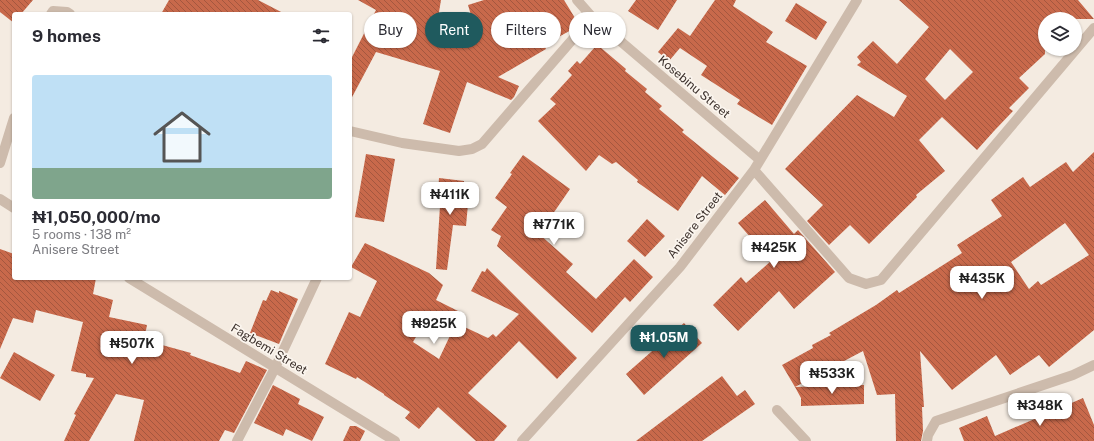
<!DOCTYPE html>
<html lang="en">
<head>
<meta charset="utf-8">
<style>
	:root { --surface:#fff; --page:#f2f2f3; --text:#2b2b33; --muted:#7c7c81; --line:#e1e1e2; --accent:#1f5a5e }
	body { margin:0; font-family:"Public Sans",sans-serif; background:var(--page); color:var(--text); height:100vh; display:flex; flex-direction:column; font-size:15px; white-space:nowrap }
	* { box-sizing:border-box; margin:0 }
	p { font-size:13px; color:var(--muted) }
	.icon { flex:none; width:22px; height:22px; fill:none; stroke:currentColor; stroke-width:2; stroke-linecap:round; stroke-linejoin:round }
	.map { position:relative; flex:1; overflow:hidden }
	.panel { position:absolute; left:12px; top:12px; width:340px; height:268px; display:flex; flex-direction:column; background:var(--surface); border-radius:4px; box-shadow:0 1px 3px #0004 }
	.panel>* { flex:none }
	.top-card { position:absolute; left:364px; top:12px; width:380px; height:36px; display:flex; gap:8px }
	.fabs { position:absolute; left:1038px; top:12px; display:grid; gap:8px }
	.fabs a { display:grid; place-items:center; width:44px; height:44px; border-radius:50%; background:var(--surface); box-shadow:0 1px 3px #0004; font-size:20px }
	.price { position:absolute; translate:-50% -34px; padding:0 9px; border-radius:8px; background:#fff; color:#222; font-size:13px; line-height:26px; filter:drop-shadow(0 1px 2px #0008) }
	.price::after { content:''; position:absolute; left:50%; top:24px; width:12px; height:9px; margin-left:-6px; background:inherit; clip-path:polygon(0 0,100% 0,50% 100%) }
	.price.selected { background:var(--accent); color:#fff }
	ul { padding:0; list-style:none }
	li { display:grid; align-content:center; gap:8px; height:212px; padding:0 20px }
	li+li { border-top:1px solid var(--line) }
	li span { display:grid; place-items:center; height:124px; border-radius:4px; color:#555 }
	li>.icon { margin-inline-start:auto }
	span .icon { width:72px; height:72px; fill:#fffc; stroke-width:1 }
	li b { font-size:17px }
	h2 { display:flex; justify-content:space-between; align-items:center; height:48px; padding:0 20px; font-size:17px }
	.pill { padding:0 14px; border-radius:18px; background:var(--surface); box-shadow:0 1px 3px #0004; font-size:14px; line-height:36px }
	.pill.selected { background:var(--accent); color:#fff }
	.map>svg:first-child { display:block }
</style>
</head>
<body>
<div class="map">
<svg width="1094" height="441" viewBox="0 0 1094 441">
	<defs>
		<pattern id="building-back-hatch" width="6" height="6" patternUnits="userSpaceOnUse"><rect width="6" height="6" fill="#c8694b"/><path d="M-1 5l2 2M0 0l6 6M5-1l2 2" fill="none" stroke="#a4573f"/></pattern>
	</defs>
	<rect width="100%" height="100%" fill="#f4ebe1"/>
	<path fill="url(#building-back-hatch)" fill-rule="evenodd" d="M0,0H33L21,14H14V23L0,12Z
		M169,0H258L285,14H161Z
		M358,0H441L437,24L476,32L468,5L484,0H564L578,23L573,29L544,45L546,49L498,77L519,86L514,97L511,100L467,82L450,133L423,124L440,71L376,52L350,101V61L376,10Z
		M636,0H677L658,30L628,11Z
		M715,0H736L733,6L773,32L766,42L807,66L772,125L737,104L740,100L701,75L707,66L680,48L669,61L658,52L678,28L690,36Z
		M899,0H1078L1094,19H1045V54L1019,78L1029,88L1009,108L1013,111L994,131L977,150L942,117L919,140L945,171L916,195L917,197L869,244L850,225L829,245L807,221L823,205L785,169L857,95L894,117L907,96L857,65L861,62L857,57L873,41L897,64L929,27ZM950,49L973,72L945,100L925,79Z
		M796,3L827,22L816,40L785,21Z
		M595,47H600L626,69L625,71L647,89L645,92L662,106L659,109L684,130L682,132L739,178L725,195L702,176L678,211L637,182L638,180L616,162L612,164L599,155L586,171L538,121L556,104L550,99L572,75L568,71L577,61L580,64Z
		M1094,152V330L1049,367L1039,355L1010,375L996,355L952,390L920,351L924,407H922L923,431L921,441H896L895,394L877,395L863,351L795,387L782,365L813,348L812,345L831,335L829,333L876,305L897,290L899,293L962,253L957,245L1002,216L991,200L1023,177L1030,187L1066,162L1073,172ZM1065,223L1089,255L1041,285L1038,281L1029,289L1011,262Z
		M366,154L395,159L384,222L355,217Z
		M523,155L570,189L539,234L573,264L566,272L596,299L634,259L653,277L630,302L625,297L592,333L497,246L501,236L491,230L507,207L495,198L512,174L510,173Z
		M439,178L464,181L463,193H469L466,226L453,225L447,270L436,269L440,206H437Z
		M765,200L794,234L798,230L835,272L794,309L779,291L738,331L713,305L741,277L746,283L771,261L738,223Z
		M647,219L665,236L645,257L627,241Z
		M365,243L429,273L443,285L436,300L460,312L454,324L430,312L413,342L439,359L456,323L488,338L493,334L496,337L519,314L471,291L482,271L485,272L487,268L577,358L557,379L519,341L468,393L507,426L494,441H476L438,407L419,429L405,418L410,412L384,395V394L357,377L356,379L325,364L349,312L360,317L377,281L351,267Z
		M0,249L14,254V278H96L93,294L113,300L109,317L147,325L144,340L191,353L190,355L240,373L246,361L267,370L234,433L225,430L219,441H134L144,400L116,394L89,441H64L76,415L74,414L94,378L86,377V374L71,371L83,322L36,310L33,323L13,318L0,349Z
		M271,290L279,293V291L298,299L279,344L250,333L263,300L266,301Z
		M684,323L702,343L644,395L626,374Z
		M14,352L55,375L40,401L0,378Z
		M722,376L737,396L745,390L755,404L702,441H636Z
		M273,385L300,399L298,404L324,417L312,441L286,429L283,436L254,423Z
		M864,385V404L801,406V398L795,387Z
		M1083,398L1094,425V441H964L959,428L987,416L995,436Z
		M350,426H356L365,431L360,441H343Z"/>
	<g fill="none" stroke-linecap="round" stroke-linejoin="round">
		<path stroke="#cdbbac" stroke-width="10" d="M577,0L592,17L760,160
			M51,14L53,11L67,12L70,14
			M350,131L402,143L459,151L472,149L482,144L592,17
			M0,163L14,118
			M754,170L849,278L866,284L881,280L1094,28
			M0,199L14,208
			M129,278L395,441
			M777,410L806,441
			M237,441L275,368L317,278
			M522,441L680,267L754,170L857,0
			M927,441L928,435L936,421L1073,375L1094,365"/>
	</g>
	<g text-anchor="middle" stroke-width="3.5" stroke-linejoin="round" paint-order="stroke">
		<g font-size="12" fill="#3b302b" stroke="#fbf5ee">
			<text transform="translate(694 87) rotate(40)" y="4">Kosebinu Street</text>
			<text transform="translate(695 225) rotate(-52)" y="4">Anisere Street</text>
			<text transform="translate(269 349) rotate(31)" y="4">Fagbemi Street</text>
		</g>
	</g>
</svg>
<div class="fabs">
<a><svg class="icon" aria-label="layers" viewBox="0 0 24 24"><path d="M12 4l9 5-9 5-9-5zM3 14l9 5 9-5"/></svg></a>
</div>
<b class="price" style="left:450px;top:216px">₦411K</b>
<b class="price" style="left:554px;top:246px">₦771K</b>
<b class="price" style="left:774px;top:269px">₦425K</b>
<b class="price" style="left:982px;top:300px">₦435K</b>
<b class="price" style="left:434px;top:345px">₦925K</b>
<b class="price selected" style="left:664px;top:359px">₦1.05M</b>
<b class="price" style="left:132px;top:365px">₦507K</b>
<b class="price" style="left:832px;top:395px">₦533K</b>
<b class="price" style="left:1040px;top:427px">₦348K</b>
<div class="top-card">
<a class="pill">Buy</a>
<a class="pill selected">Rent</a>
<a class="pill">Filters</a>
<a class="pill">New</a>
</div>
<section class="panel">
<h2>9 homes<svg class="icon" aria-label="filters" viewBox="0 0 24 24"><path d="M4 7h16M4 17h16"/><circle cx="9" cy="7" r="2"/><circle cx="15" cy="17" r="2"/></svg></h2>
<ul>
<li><span style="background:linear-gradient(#bfe0f5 75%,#7fa58c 0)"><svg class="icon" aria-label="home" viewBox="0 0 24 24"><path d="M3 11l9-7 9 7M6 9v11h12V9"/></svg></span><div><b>₦1,050,000/mo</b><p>5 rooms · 138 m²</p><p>Anisere Street</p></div></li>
</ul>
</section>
</div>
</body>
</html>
